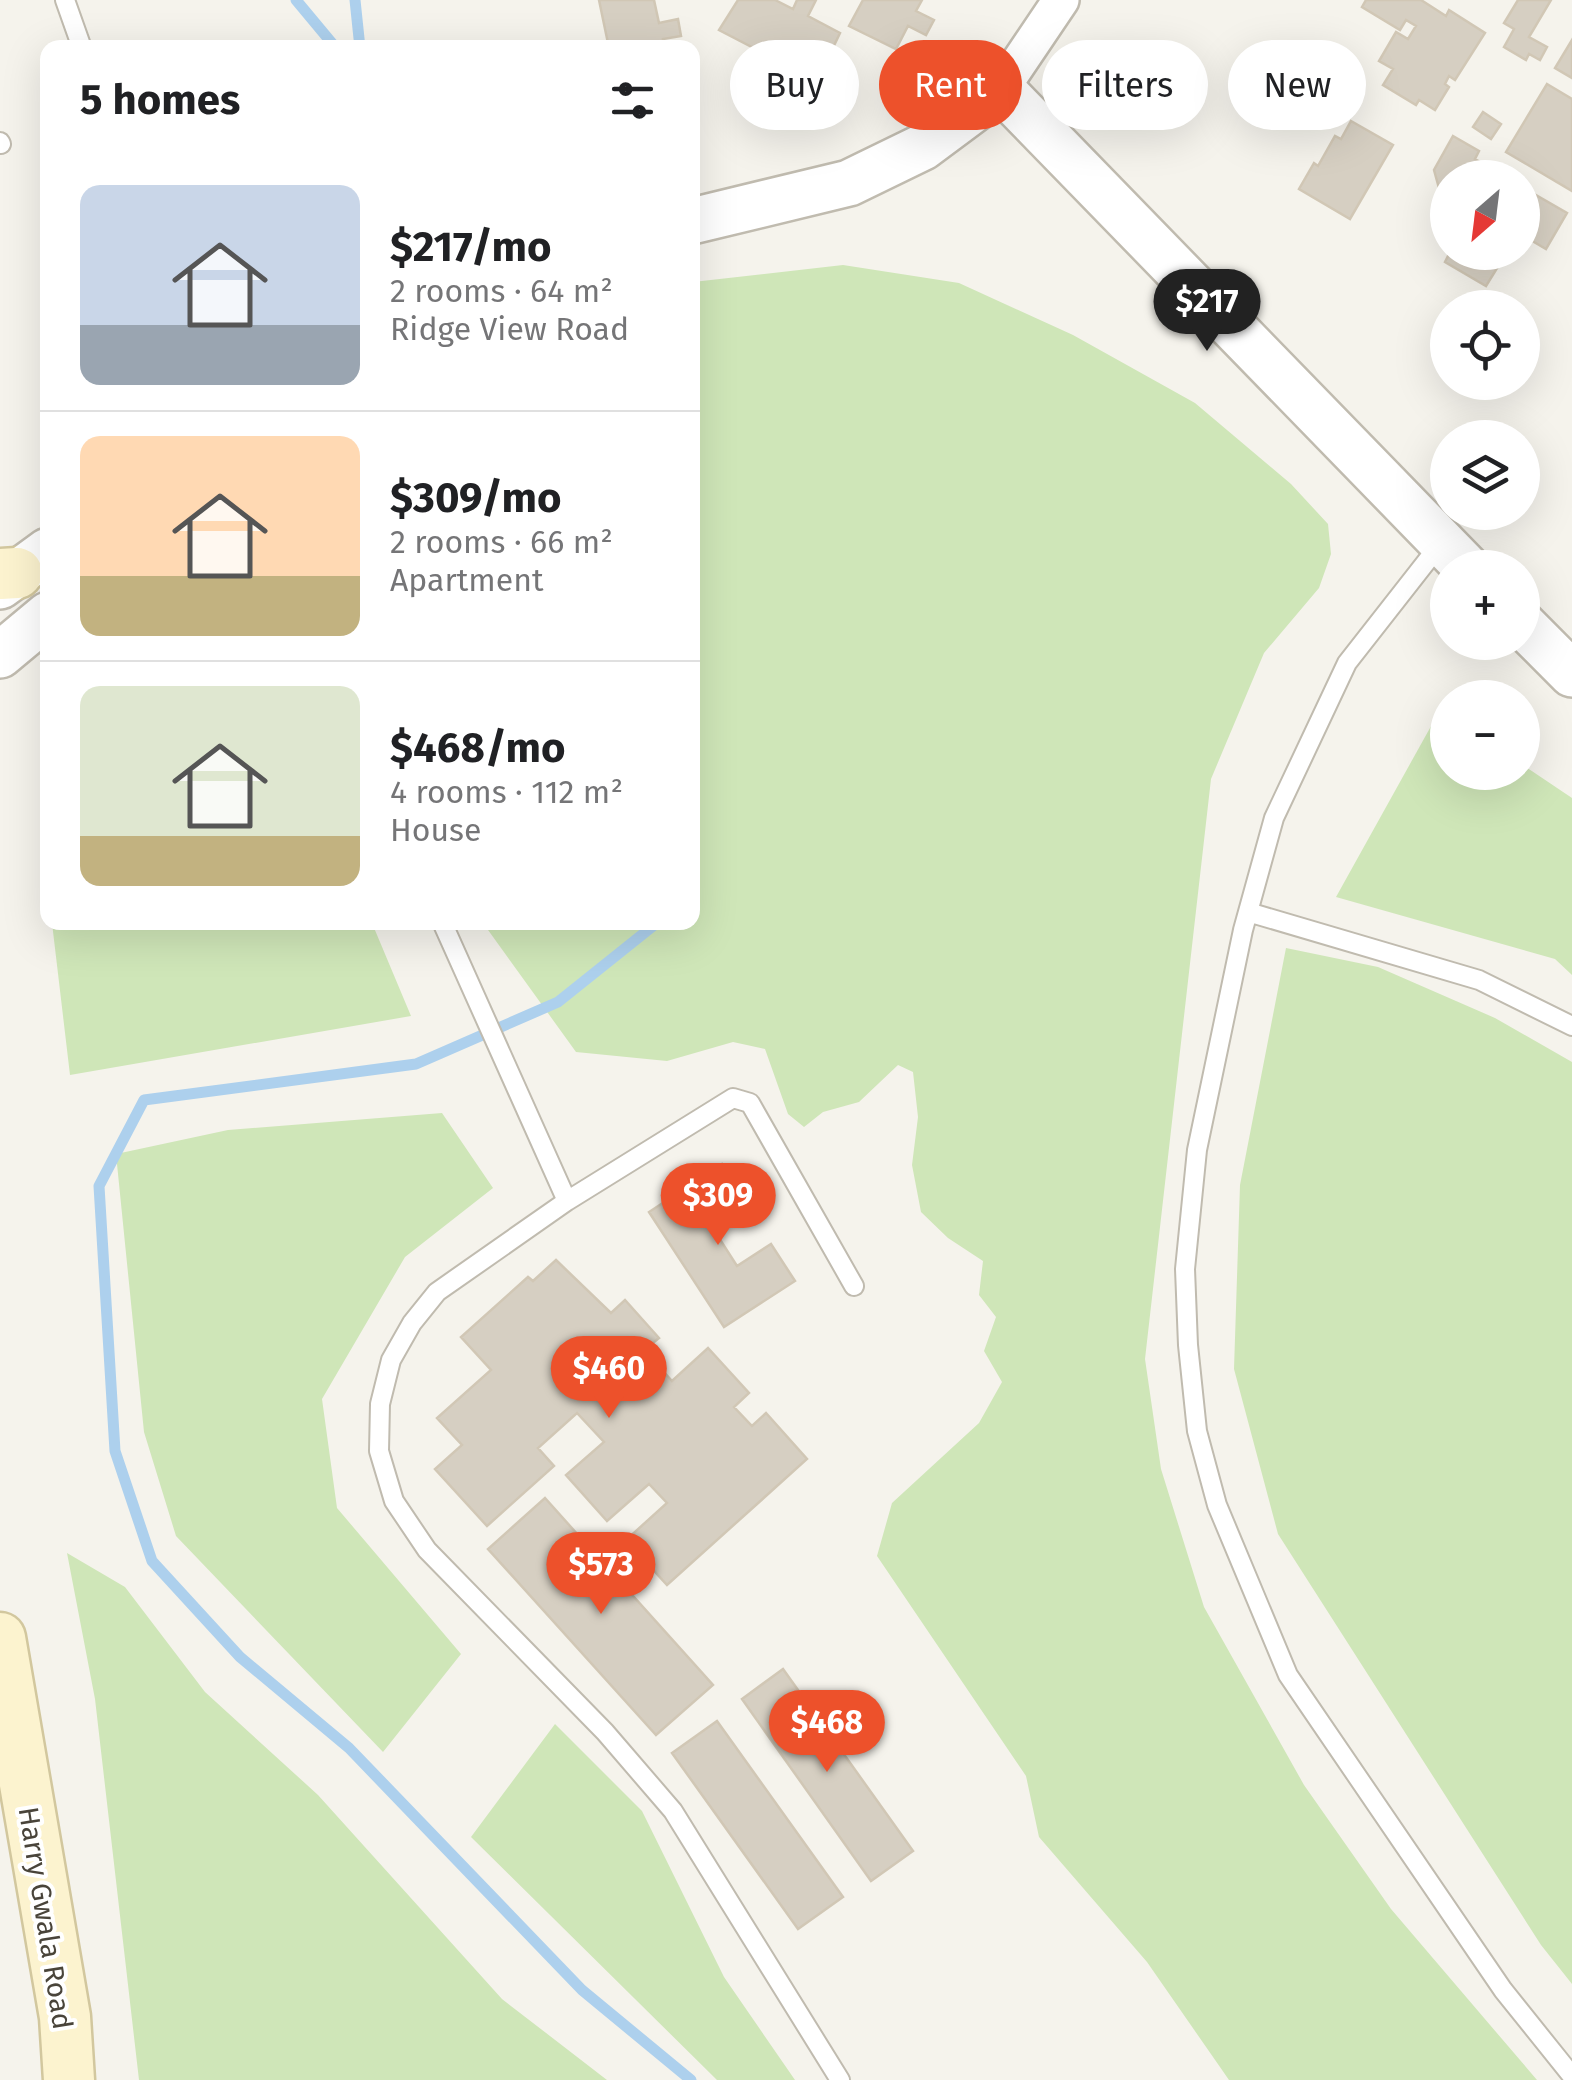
<!DOCTYPE html>
<html lang="en">
<head>
<meta charset="utf-8">
<style>
	:root { --surface:#fff; --page:#f2f2f2; --text:#202124; --muted:#757577; --line:#e0e0e0; --accent:#ed512b }
	body { margin:0; font-family:"Fira Sans",sans-serif; background:var(--page); color:var(--text); height:100vh; display:flex; flex-direction:column; font-size:38px; white-space:nowrap }
	* { box-sizing:border-box; margin:0 }
	p { font-size:32px; color:var(--muted) }
	.icon { flex:none; width:55px; height:55px; fill:none; stroke:currentColor; stroke-width:2; stroke-linecap:round; stroke-linejoin:round }
	.map { position:relative; flex:1; overflow:hidden }
	.sheet { position:absolute; left:40px; top:40px; width:660px; height:890px; display:flex; flex-direction:column; background:var(--surface); border-radius:20px; box-shadow:0 10px 40px #0002 }
	.sheet>* { flex:none }
	.hud { position:absolute; left:730px; top:40px; width:690px; height:90px; display:flex; gap:20px }
	.needle { width:65px; rotate:208deg }
	.buttons { position:absolute; left:1430px; top:160px; display:grid; gap:20px }
	.buttons a { display:grid; place-items:center; width:110px; height:110px; border-radius:50%; background:var(--surface); box-shadow:0 10px 40px #0002; font-size:50px }
	.price { position:absolute; translate:-50% -85px; padding:0 22px; border-radius:35px; background:var(--accent); color:#fff; font-size:32px; line-height:65px; filter:drop-shadow(0 2px 5px #0008) }
	.price::after { content:''; position:absolute; left:50%; top:60px; width:30px; height:22px; margin-left:-15px; background:inherit; clip-path:polygon(0 0,100% 0,50% 100%) }
	.price.selected { background:#222; color:#fff }
	ul { padding:0; list-style:none }
	li { display:flex; align-items:center; gap:30px; height:250px; padding:0 40px }
	li+li { border-top:2px solid var(--line) }
	li span { display:grid; place-items:center; flex:none; width:280px; height:200px; border-radius:20px; color:#555 }
	li>.icon { margin-inline-start:auto }
	span .icon { width:120px; height:120px; fill:#fffc; stroke-width:1 }
	li b { font-size:42px }
	h2 { display:flex; justify-content:space-between; align-items:center; height:120px; padding:0 40px; font-size:42px }
	.chip { padding:0 35px; border-radius:45px; background:var(--surface); box-shadow:0 10px 40px #0002; font-size:35px; line-height:90px }
	.chip.selected { background:var(--accent); color:#fff }
	.map>svg:first-child { display:block }
</style>
</head>
<body>
<div class="map">
<svg width="1572" height="2080" viewBox="0 0 1572 2080">
	<rect width="100%" height="100%" fill="#f5f3ec"/>
	<path fill="#cfe6b8" d="M843,265L959,283L1073,335L1195,403L1291,484L1328,524L1331,554L1319,588L1264,653L1211,779L1145,1359L1161,1469L1204,1607L1304,1785L1391,1909L1537,2080H1229L1147,1962L1039,1837L1026,1776L877,1556L892,1503L979,1423L1002,1382L984,1351L996,1317L979,1295L983,1261L948,1238L921,1212L912,1165L918,1117L913,1072L898,1065L859,1102L823,1112L804,1127L788,1114L765,1049L733,1042L667,1061L576,1052L483,923L692,922L693,282Z
		M1440,710L1447,715L1448,772H1522L1523,765L1572,798V975L1555,959L1336,897Z
		M52,923H372L411,1016L70,1075Z
		M1286,948L1378,967L1495,1018L1572,1062V1984L1541,1945L1278,1534L1234,1369L1240,1185Z
		M442,1113L493,1188L405,1257L322,1399L337,1508L461,1654L383,1752L176,1536L144,1432L116,1154L228,1130Z
		M67,1553L125,1587L205,1692L318,1795L502,1999L607,2080H139L95,1699Z
		M555,1724L642,1811L724,1977L795,2080H717L471,1837Z"/>
	<g fill="none" stroke-linecap="round" stroke-linejoin="round">
		<path stroke="#add0ed" stroke-width="11" d="M296,0L336,48
			M355,0L360,48
			M658,922L558,1002L416,1064L144,1100L99,1186L115,1451L152,1561L240,1657L349,1748L582,1990L691,2080"/>
	</g>
	<path fill="#d6cfc2" stroke="#d1c7b5" stroke-width="2.5" d="M599,0H654L659,23L678,19L681,36L663,39L664,48H609Z
		M738,0H775L793,9L797,0H816L808,16L840,33L817,81L719,30Z
		M863,0H922L916,11L934,20L926,35L908,26L896,49L849,26Z
		M1366,0H1421L1446,16L1449,10L1485,33L1455,80L1449,76L1445,84L1449,87L1435,110L1419,100L1416,105L1383,85L1393,69L1379,61L1396,32L1408,39L1416,26L1406,20L1400,30L1362,7Z
		M1518,0H1551L1529,37L1547,47L1540,60L1529,54L1526,60L1504,47L1514,29L1504,23Z
		M1572,40V78L1555,68Z
		M1547,84L1572,99V191L1506,152Z
		M1483,112L1501,124L1491,139L1473,127Z
		M1351,121L1393,145L1350,219L1299,189L1314,163L1318,166L1335,136L1341,139Z
		M1453,136L1479,151L1475,159L1507,178H1448V221L1434,170Z
		M1522,187L1567,213L1546,249L1522,235Z
		M1450,252H1507L1486,286L1445,262Z
		M722,1164L746,1201L710,1224L737,1266L771,1244L795,1281L724,1327L649,1212Z
		M556,1260L611,1313L625,1300L659,1338L644,1350L672,1381L708,1348L749,1393L734,1407L752,1426L766,1413L807,1459L667,1585L626,1540L667,1503L649,1484L607,1521L566,1475L604,1442L577,1413L538,1448L554,1466L487,1526L435,1469L462,1445L437,1418L491,1370L461,1337L528,1277L533,1281Z
		M545,1498L587,1545L575,1555L586,1567L598,1557L713,1685L656,1735L488,1549Z
		M783,1669L913,1851L871,1881L742,1699Z
		M717,1721L843,1897L798,1929L672,1753Z"/>
	<g fill="none" stroke-linecap="round" stroke-linejoin="round">
		<defs>
			<path id="service" d="M65,0L82,48
				M0,142L1,144
				M1441,543L1347,663L1274,818L1243,930L1197,1150L1185,1269L1188,1345L1197,1431L1217,1505L1288,1675L1503,1990L1572,2076
				M1248,912L1479,980L1572,1026
				M442,922L567,1201
				M840,2080L673,1811L605,1732L427,1550L394,1501L379,1451L380,1404L391,1360L412,1323L437,1292L567,1201L733,1098L750,1103L854,1286"/>
			<path id="minor" d="M1001,89L1061,0"/>
			<path id="tertiary" d="M692,221L849,183L923,147L1001,89L1467,568
				M0,586L48,551
				M1522,624L1572,674
				M0,655L48,615"/>
			<path id="secondary" d="M0,574L17,573
				M0,1638L65,2017L69,2080"/>
		</defs>
		<use href="#service" stroke="#c0bbaf" stroke-width="22"/>
		<use href="#minor" stroke="#c0bbaf" stroke-width="40"/>
		<use href="#tertiary" stroke="#c0bbaf" stroke-width="50"/>
		<use href="#secondary" stroke="#d2c79e" stroke-width="55"/>
		<use href="#service" stroke="#fff" stroke-width="18"/>
		<use href="#minor" stroke="#fff" stroke-width="35"/>
		<use href="#tertiary" stroke="#fff" stroke-width="45"/>
		<use href="#secondary" stroke="#fcf3cf" stroke-width="50"/>
	</g>
	<g text-anchor="middle" stroke-width="8" stroke-linejoin="round" paint-order="stroke">
		<g font-size="28" fill="#49443a" stroke="#fff">
			<text transform="translate(46 1918) rotate(81)" y="10">Harry Gwala Road</text>
		</g>
	</g>
</svg>
<div class="buttons">
<a><svg class="needle" viewBox="-14 -14 28 28"><path d="M0-13l5 13h-10z" fill="#e53935"/><path d="M0 13l5-13h-10z" fill="#757577"/></svg></a>
<a><svg class="icon" aria-label="locate" viewBox="0 0 24 24"><circle cx="12" cy="12" r="6"/><path d="M12 2v4M12 18v4M2 12h4M18 12h4"/></svg></a>
<a><svg class="icon" aria-label="layers" viewBox="0 0 24 24"><path d="M12 4l9 5-9 5-9-5zM3 14l9 5 9-5"/></svg></a>
<a>+</a>
<a>−</a>
</div>
<b class="price selected" style="left:1207px;top:354px">$217</b>
<b class="price" style="left:718px;top:1248px">$309</b>
<b class="price" style="left:609px;top:1421px">$460</b>
<b class="price" style="left:601px;top:1617px">$573</b>
<b class="price" style="left:827px;top:1775px">$468</b>
<div class="hud">
<a class="chip">Buy</a>
<a class="chip selected">Rent</a>
<a class="chip">Filters</a>
<a class="chip">New</a>
</div>
<section class="sheet">
<h2>5 homes<svg class="icon" aria-label="filters" viewBox="0 0 24 24"><path d="M4 7h16M4 17h16"/><circle cx="9" cy="7" r="2"/><circle cx="15" cy="17" r="2"/></svg></h2>
<ul>
<li><span style="background:linear-gradient(#c9d6e8 70%,#9aa5b1 0)"><svg class="icon" aria-label="home" viewBox="0 0 24 24"><path d="M3 11l9-7 9 7M6 9v11h12V9"/></svg></span><div><b>$217/mo</b><p>2 rooms · 64 m²</p><p>Ridge View Road</p></div></li>
<li><span style="background:linear-gradient(#ffd9b3 70%,#c2b280 0)"><svg class="icon" aria-label="home" viewBox="0 0 24 24"><path d="M3 11l9-7 9 7M6 9v11h12V9"/></svg></span><div><b>$309/mo</b><p>2 rooms · 66 m²</p><p>Apartment</p></div></li>
<li><span style="background:linear-gradient(#dfe7d0 75%,#c2b280 0)"><svg class="icon" aria-label="home" viewBox="0 0 24 24"><path d="M3 11l9-7 9 7M6 9v11h12V9"/></svg></span><div><b>$468/mo</b><p>4 rooms · 112 m²</p><p>House</p></div></li>
</ul>
</section>
</div>
</body>
</html>
